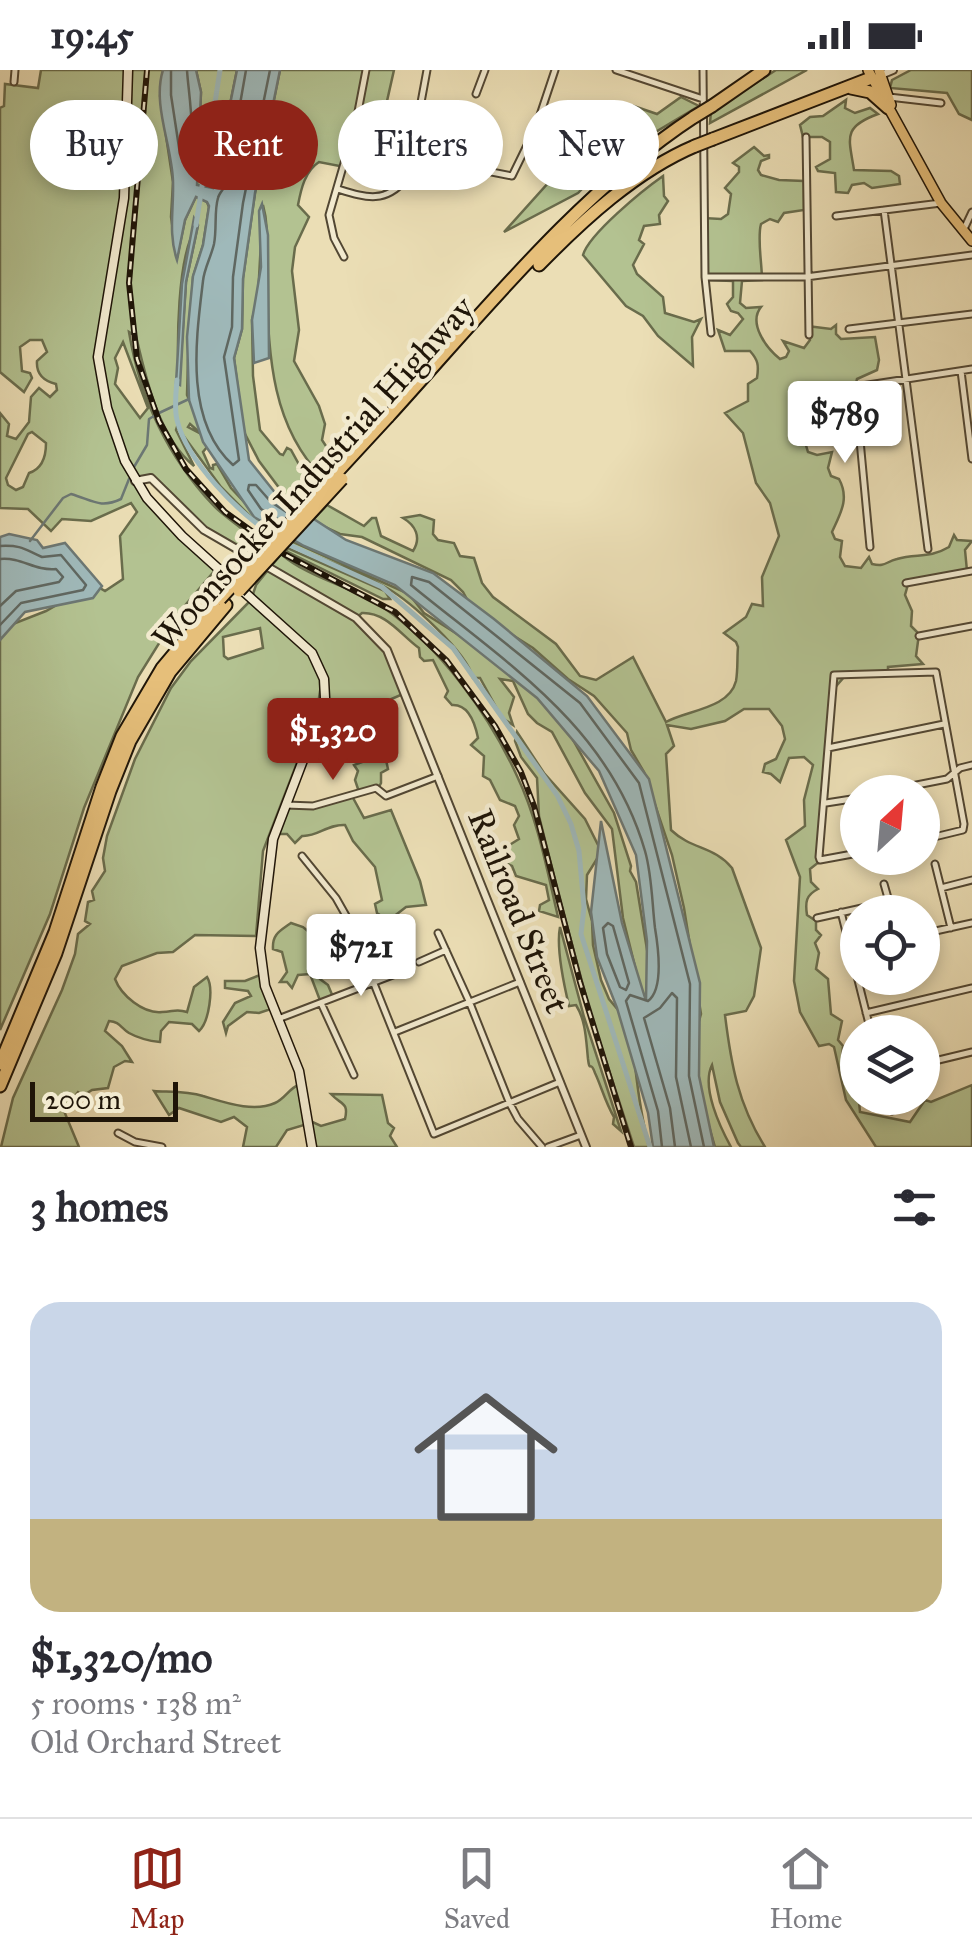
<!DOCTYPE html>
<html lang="en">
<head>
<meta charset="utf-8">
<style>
	:root { --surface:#fff; --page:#f7f7f7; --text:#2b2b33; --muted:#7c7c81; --line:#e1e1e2; --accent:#8f2418 }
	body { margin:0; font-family:"IM FELL Great Primer",serif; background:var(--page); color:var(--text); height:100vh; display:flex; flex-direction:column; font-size:38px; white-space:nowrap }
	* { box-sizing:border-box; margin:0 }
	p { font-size:32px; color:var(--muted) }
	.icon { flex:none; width:55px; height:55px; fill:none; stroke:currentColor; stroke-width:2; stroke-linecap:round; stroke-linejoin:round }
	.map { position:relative; height:1077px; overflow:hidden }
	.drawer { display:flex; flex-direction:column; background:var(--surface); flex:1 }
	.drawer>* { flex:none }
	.banner { position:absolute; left:30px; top:30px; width:912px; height:90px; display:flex; gap:20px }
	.needle { width:65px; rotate:26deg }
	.fabs { position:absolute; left:840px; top:705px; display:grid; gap:20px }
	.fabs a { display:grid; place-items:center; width:100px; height:100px; border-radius:50%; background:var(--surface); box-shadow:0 5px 15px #0003; font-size:50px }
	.scale { position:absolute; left:30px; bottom:25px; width:148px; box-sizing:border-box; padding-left:10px; border:5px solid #1f1508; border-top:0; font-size:28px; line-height:35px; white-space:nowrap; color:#1f1508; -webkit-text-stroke:8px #f2eacf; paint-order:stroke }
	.price { position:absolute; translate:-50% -85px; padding:0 22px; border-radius:10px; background:#fff; color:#222; font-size:32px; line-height:65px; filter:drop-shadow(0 2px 5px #0008) }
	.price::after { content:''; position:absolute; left:50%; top:60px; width:30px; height:22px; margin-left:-15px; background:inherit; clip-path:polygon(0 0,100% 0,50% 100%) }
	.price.active { background:var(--accent); color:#fff }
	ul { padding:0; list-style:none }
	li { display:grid; align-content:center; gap:20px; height:530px; padding:0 30px }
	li+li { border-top:2px solid var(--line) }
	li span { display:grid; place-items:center; height:310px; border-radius:30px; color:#555 }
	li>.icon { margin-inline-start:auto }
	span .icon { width:180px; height:180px; fill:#fffc; stroke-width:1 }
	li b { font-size:42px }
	h2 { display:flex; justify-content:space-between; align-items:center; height:120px; padding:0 30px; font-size:42px }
	.tag { padding:0 35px; border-radius:45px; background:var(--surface); box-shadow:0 5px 15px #0003; font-size:35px; line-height:90px }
	.tag.active { background:var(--accent); color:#fff }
	.status { display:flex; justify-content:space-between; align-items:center; height:70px; padding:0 50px; background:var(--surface); direction:ltr }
	.status svg { height:28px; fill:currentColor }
	.menu { display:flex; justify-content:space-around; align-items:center; height:140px; border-top:2px solid var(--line); background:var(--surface); font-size:28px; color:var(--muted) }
	.menu a { display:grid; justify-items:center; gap:5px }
	.menu .active { color:var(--accent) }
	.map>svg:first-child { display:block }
</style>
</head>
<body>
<div class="status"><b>19:45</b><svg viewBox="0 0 49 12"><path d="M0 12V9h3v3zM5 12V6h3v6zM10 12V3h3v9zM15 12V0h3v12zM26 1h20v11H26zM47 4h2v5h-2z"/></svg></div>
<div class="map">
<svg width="972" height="1077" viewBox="0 0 972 1077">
	<rect width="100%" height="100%" fill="#ebdeb5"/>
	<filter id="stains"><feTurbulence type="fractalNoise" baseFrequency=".002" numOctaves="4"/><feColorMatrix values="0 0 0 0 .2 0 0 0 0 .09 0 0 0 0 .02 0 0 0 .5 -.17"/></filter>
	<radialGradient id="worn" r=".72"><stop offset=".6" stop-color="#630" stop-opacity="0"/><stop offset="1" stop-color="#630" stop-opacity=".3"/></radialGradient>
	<path fill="#b3c291" stroke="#696c4c" stroke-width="2.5" fill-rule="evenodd" d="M41,0H163L160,26L173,112L171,147L177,188L185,150L196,126L207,132L209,137L203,175L193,207L188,290L187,325L203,361H198L190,354L188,357L203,365L207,377L203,382L210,398L213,399V395L217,394L231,418L277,467L259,455L221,417L177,357L176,360L194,396C159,368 146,309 136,266L129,262C140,328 167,386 213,435C227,450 249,460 259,477L248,487L200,459L154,412L148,409L135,412L216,499L176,546L138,607L84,738L50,844L0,960V559L46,541L93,514L105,521L123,509L120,466L137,442L131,433L91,451L62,449L51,461L28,439L0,438V343L9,354L7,366L16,369L29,352L31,327L39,318L50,327L57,320L56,314C44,311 36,304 37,291L47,282L42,270H30L20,277L22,301L30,303L32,308L24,322L0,302V38L4,36L5,14L38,18ZM198,155L186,212L179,315C177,279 176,182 198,155ZM123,272L148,338L140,348L115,314L118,298L115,288ZM32,362L46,373C46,386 42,399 29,403L23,417L16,420L8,415L6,408L28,364Z
		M196,0H237L213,118L197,115L201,22Z
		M280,0H394L371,102L319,92C305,101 301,119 298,135L309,147L295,177L292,201L299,260L294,291L319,336L325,354L322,370L337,393L323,408C268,353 269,277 266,205C265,181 270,159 263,135L258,226L252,250L253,306L260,360L280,384L283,385L287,378L291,380L313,420L295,439L259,391L243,360L234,288L242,259L243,208L255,123Z
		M776,0H807L710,53L711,42Z
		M911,0H972V50L959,44L947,23L890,18L892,10Z
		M681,27L699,36L612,88L578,123L504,162L550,111L578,89L583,42L588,32L632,42L634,36L657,44Z
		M846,30L845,38L855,43L870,38L878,44C842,57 849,68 854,100L891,101L899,106L900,114L872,118L864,113L852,115L848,123L836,122L835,103L818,101L816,97L830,89V72L822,67H803L800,55L810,47L823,46Z
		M754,77L764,86L769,85V88L761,91L758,100L761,105L779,110L804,111V140L784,143L778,152L770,149L761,154C757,168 762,193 762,210L742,211L740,233L746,238L761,237C748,253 766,278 780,289L786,287L789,281L783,271L804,278L810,270L807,256L831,259L836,255V264L841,269L875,267L879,290L877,300L857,309L853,327L833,328L827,333L828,348L810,355L805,372L808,382L817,385L832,382L828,398L831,406L839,409C850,429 840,444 832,462L835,469L842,471L840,487L845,496L861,498L869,487L872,494C886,497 885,492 897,489C916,483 929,489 949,477L954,465L957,470L972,471L965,480L967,501L909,511L905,525L912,541L911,556L919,564L916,586L923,594L888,597V603L845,606L832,621L818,782L824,788L810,799L811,812L818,819C806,825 805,832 807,845L816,851V860L821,865L815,873L819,883L816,899L828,909L831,944L842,951L838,970L843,976L842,988L857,1010L860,1042L910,1052L925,1030L931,1032L972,1015V1077H876L846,1030L834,977L829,974L819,976L800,942L794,911L800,807L786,770L805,756L804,730L813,695L804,687L789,688L780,712L771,704L763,702L765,694L776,689L785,669L782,656L769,639H744L725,651L691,659L667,655L674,676L666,684L671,760C692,780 714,776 732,798L761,878L754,926L746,941L725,945C731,994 738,1034 765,1077H741L738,1073L720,1032L712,995C701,1017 720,1057 731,1077H715L699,1022L693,972L701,944L684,838L672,785L644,702L631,680L627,663L594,626L568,609L533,578L490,551L469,533L463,522L451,510L362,467L340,464L312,451L327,435L364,456L372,448H376L381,466L413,481C422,467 415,455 403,448L420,445L434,450L433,464L438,470L454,473L460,486L474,488L482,513L493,527L556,574L580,606L596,610L633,587L666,652C687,640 729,639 736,611C738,600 737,587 738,577L736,572L724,563L746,547L752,534L763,536L762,507L779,466L770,433L756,413L743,363L725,343L748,331V314L757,308C759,295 758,290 750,281H725L718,260L730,265L743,249L738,243L731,241L727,234L733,227V211L708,210L704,148L721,149L728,144L731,124L725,118L739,102V97L733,93Z
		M663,106L664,126L668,131L659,145L660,154L644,156L639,170L644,174L633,195L637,204L663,227L665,243L694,252L701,249L692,267L693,296L658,266L643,246L626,236L583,185C589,164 643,120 663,106Z
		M289,470L409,524L424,543L508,596L563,652L614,743L631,796L630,801L636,812L650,898L649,933H645L642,925L623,848L612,759L585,723L552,662L537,653L528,644L513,611L500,609L514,627L509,643L513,655L502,648L480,608H473C467,582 410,531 387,518C355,500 318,488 285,473Z
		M283,476L385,521L390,529H383L288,482Z
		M281,484C310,509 352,516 384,538C440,577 489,644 517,706C538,750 547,800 558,847L539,841L540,835L549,830L546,815L516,806L512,796L501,791L503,779L519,769L514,755L519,746L515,736L500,730L490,710L483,706L484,686L471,675L478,668C475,653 468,634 452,635L445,627L448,621L433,590L424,591L420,587L419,578C401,565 386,542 362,543L356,548L384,580L403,624L389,630L390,635L362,646L376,642L380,648L387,649C394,660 394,672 384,681L388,699L381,703V713L377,721L359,722L355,710L358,701L354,695L362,692L364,682L353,677L351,672L341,673C341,657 335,649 320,642L321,615L317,641L263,781L256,866L195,865L173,882L157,883L122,896L115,909C121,925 143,944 162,942C173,942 176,938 187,942L194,917L207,907C214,918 209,952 199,961L192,954L169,952L161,961L160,972C150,971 138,968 129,963C120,957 120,952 109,951L105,961L122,976L132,992L125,991L114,997L108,1018L92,1020L84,1025L78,1022L64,1041L79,1077H1L13,1028L62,920L75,884L78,864L90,854L85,851L88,832L94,830L92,821L105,801L103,788L107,766L135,689L171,618L191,591L251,530L256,515ZM260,558L263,578L228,589L224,586L223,567Z
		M517,662L544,703L585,749L599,777L600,784L587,805L586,829L592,851L593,875L601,910L609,929L624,947C624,967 634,977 635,995C638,1022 642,1050 649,1077H634L591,945L558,822L539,746L537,708L521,687L515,671Z
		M352,726L364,748L391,740L420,811L426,835L406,837L388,851L377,843L375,834L382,830L375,797L353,771L345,755C327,754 318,767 302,766L295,773L287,764H275L285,736L298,737Z
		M291,853L303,857L326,876L352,863L355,873L336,879L320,896V909L328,915L333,927L321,933L310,904L298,905L292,918L287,912H280L287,902L282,882L273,879C272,864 280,861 291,853Z
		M560,857L584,947L621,1061L613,1054L614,1047C605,1032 602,1018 595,1003C590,989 590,1004 588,989C586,970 586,951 576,935L569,936C564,915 556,877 560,857Z
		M260,905L271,939L259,943L247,942L228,956L226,963L223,952L235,933L251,926L248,921L225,918V911H245Z
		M300,1014L308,1050L321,1056L345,1049C349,1032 341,1035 331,1024L382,1025L388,1053L394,1058L390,1066L397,1077H311L307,1054L287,1060L276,1077H243L247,1057L234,1047L221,1052L179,1038L169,1045L154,1021C170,1022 187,1021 203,1026C224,1032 253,1043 275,1033C286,1028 288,1019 300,1014Z"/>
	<path fill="#9fb9ba" stroke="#6c7773" stroke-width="2.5" d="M163,0H196L201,22L197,115L213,118L237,0H280L255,123L243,209L242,259L234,288L249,390L277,425L346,470L433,503L494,549L587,626L649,709L700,913L699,1006L714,1077H653L648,1043L617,938L597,887L591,842L601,751L622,853L646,931L647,871L636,785L599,701L537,628L395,515L304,476L254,447L203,372L189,330L187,267L193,206L203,175L209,136L207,132L196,127L185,150L177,190C168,164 174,138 173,111C172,76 152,34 163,0Z
		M262,134L268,165L269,288L254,293L252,250L261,197L259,141Z
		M194,148L198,155L186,212L180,315L176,313L182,214Z
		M9,464L37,470L43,478L65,473L102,516L93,528L25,542L0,570V467Z"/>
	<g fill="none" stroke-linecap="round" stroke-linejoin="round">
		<path stroke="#5f6761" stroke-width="2.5" d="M171,0V25L180,84L185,88C198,73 188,21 187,0
			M246,0L226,114C224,119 219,123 218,128C214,141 217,159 214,174C211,187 204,199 203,211C196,269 184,351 233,395L239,390L224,287L232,257L233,207L243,133L270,0
			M281,451L261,439L248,420L249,415H256L271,432L288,443
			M0,476C22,475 24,479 42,487L61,485L86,515L83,520L21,533L0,555
			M0,489C22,487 34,501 56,499L63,507L59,512L16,521L0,536
			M608,853L613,856L629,913L626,920L620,917L607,884L603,858Z
			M662,1077L658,1041L626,931L630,925L648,931C664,919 658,876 655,858C652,833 652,805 645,781C609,656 506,593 411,515L412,507L429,512L580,633L639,713L690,914L689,1006L704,1077
			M675,1077L670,1038L644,948L660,938L672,923L677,928L676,1007L691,1077"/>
		<path stroke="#6c7773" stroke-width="2.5" d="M159,343L189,329
			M134,397L147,375L149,349L154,346
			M30,471L63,428L71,424C92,430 100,439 121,429L129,409"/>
		<path stroke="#9fb9ba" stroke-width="5" d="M196,155L220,0
			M177,310C176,322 174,338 177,350C187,392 239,443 274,466
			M283,472L382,517L453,578L557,725L571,754L579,781L584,837L581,864L650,1077"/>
		<defs>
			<path id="minor" d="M616,0L703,29
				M703,0L705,207L711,263
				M14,12L15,0
				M476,24L485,0
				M889,27L941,33
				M806,67L809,265
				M415,68L430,73L461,96L512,106L536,57L555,0
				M338,119C367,128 385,134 407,108L427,0
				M884,140L928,479
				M836,146L941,133
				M964,159L972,142
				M344,187L334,168L329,145L356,52L366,0
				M705,207H806L972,185
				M849,259L972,244
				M961,301L972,389
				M870,477L855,317L972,299
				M906,513L972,501
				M919,566L972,556
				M828,678L944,654
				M881,722L947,709L960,698L972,695
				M826,733L858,728
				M286,735L313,736L376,718L386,726L438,706
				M858,783L820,790L819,787L834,605L936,602L964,754L963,760L922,770
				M302,786L336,828L349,851L434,1064L560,1012
				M935,794L951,858
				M884,814L892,842
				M941,818L972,810
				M841,842L871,962
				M817,848L889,832
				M438,863L469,931L510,1034L518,1049L542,1077
				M922,864L972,853
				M419,892L446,880
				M321,933L354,1005
				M866,943L972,918
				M278,949L398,903
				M395,962L520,912
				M922,994L972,982
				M888,1028L892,1041
				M118,1063L135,1072L162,1077
				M548,1077L581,1065"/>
			<path id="tertiary" d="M881,5L893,0
				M135,411L151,408L204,460L356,548L387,580L586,1077"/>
			<path id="secondary" d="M128,0L124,128L98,287L107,338L125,391L147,428L182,466L312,583L324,609L325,628L321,643L273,769L260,878L265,916L299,1001L312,1077"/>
			<path id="primary" d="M868,0L941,133L972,171
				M879,0L891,35"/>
			<path id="motorway" d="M851,18L870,22L888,38
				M712,36L764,0
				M713,69L871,8
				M539,195C583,150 636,101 695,76
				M388,347C481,245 578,123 694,47
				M0,994L55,862L102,717L122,666L162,598L214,536
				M0,1016L56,883L110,721L130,671L170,602L226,535"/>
		</defs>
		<use href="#minor" stroke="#524733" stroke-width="9"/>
		<use href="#tertiary" stroke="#524733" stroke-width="10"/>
		<use href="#secondary" stroke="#1f1508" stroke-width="11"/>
		<use href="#primary" stroke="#1f1508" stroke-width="12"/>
		<use href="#motorway" stroke="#1f1508" stroke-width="15"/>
		<use href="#minor" stroke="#f2eacf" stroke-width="5"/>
		<use href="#tertiary" stroke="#f2eacf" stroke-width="6"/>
		<use href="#secondary" stroke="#f2eacf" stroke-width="8"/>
		<use href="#primary" stroke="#e6bf7a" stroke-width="9"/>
		<use href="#motorway" stroke="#e6bf7a" stroke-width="11"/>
		<defs>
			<path id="rail" d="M147,0L129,213L137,289L159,351L186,399L225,442L284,484L395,542L447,591L495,656L521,702L534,736L580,912L631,1077"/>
		</defs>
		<use href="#rail" stroke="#1f1508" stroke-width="6"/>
		<use href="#rail" stroke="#f2eacf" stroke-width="2.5" stroke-dasharray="8" stroke-linecap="butt"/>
		<defs>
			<path id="motorway-bridge" d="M694,47L712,36
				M695,76L713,69
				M239,521L342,409
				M220,529L388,347"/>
		</defs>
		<use href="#motorway-bridge" stroke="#1f1508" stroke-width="15" stroke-linecap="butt"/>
		<use href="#motorway-bridge" stroke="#e6bf7a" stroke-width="11"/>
	</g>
	<g text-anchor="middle" stroke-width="9" stroke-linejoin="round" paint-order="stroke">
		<g font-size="35" fill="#1f1508" stroke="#f2eacf">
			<text transform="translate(313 403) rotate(-48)" y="12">Woonsocket Industrial Highway</text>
			<text transform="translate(519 841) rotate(68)" y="12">Railroad Street</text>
		</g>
	</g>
	<rect width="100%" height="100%" filter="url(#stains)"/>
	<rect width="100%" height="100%" fill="url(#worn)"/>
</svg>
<div class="fabs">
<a><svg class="needle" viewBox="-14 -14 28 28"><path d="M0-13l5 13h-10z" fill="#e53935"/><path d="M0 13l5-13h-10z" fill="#7c7c81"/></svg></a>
<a><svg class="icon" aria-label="locate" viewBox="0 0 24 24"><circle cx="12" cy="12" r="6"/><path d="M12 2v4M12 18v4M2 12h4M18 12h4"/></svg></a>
<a><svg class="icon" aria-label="layers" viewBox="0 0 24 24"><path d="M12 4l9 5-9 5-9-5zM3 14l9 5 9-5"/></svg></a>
</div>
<div class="scale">200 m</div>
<b class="price" style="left:845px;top:396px">$789</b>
<b class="price active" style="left:333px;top:713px">$1,320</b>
<b class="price" style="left:361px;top:929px">$721</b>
<div class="banner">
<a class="tag">Buy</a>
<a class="tag active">Rent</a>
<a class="tag">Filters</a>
<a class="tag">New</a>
</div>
</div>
<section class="drawer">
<h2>3 homes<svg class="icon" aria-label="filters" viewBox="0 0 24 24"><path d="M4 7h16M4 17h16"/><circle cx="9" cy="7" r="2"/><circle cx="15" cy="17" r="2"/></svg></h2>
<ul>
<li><span style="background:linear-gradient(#c9d6e8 70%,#c2b280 0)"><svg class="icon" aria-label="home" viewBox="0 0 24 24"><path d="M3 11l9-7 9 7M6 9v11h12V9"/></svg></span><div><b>$1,320/mo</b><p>5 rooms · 138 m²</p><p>Old Orchard Street</p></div></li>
</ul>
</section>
<nav class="menu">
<a class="active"><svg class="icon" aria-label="map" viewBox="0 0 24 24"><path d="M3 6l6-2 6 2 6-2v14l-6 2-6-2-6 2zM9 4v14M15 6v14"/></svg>Map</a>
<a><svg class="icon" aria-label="saved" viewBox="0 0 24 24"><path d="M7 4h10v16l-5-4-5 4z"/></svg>Saved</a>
<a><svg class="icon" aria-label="home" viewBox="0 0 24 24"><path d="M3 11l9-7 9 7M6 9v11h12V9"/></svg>Home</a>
</nav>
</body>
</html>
